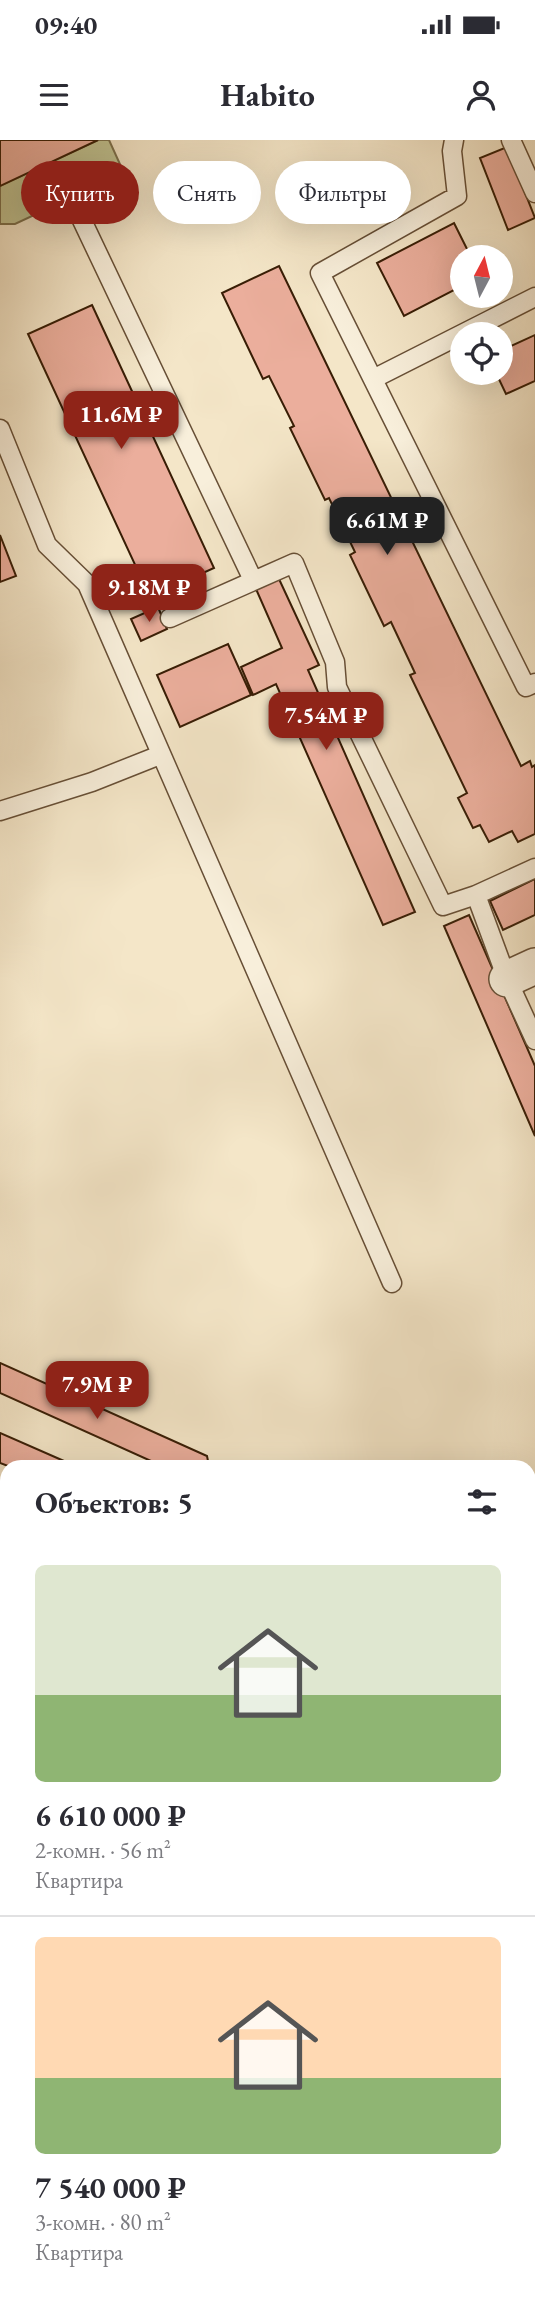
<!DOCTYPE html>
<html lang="ru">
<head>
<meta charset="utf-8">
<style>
	:root { --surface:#fff; --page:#f2f2f3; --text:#2b2b33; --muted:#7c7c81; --line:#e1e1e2; --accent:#8f2418 }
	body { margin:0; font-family:"EB Garamond",serif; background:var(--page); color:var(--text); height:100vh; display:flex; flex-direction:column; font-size:26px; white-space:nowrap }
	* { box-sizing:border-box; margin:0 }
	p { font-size:23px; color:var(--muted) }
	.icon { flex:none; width:38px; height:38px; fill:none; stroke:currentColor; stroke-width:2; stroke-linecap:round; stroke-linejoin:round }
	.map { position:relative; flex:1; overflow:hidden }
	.drawer { position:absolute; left:0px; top:1320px; width:536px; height:842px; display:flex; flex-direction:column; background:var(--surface); border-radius:21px 21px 0 0; box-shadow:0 7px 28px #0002 }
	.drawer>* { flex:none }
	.guide { position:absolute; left:21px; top:21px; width:494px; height:63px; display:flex; gap:14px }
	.needle { width:46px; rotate:7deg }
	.fabs { position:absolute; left:450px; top:105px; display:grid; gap:14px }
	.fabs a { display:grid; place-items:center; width:63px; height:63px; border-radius:50%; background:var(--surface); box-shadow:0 7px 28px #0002; font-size:35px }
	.price { position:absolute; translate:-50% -60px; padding:0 16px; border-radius:14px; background:var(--accent); color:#fff; font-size:23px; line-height:46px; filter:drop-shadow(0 2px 4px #0008) }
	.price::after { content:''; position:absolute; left:50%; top:42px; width:21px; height:16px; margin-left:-10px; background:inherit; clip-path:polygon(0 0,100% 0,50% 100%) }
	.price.selected { background:#222; color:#fff }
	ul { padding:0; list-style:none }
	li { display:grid; align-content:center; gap:14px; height:371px; padding:0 35px }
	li+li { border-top:2px solid var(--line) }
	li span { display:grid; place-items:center; height:217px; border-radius:10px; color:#555 }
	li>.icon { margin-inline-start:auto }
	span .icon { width:126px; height:126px; fill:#fffc; stroke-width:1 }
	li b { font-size:30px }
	h2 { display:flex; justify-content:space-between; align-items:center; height:84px; padding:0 35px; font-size:30px }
	.pill { padding:0 24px; border-radius:32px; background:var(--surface); box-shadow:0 7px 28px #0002; font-size:24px; line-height:63px }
	.pill.selected { background:var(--accent); color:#fff }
	.status { display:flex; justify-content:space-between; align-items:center; height:49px; padding:0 35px; background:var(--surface); direction:ltr }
	.status svg { height:19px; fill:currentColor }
	header { display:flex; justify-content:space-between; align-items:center; height:91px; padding:0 35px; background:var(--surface); font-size:32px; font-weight:700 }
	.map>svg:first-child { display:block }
</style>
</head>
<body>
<div class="status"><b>09:40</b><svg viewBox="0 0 49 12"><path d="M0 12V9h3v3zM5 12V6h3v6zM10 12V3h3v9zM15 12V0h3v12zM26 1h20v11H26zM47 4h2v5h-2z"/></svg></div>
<header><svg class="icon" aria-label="menu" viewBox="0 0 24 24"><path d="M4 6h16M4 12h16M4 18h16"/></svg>Habito<svg class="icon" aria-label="person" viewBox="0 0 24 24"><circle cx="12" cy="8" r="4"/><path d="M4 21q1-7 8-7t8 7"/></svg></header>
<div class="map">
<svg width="535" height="2160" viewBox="0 0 535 2160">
	<rect width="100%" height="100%" fill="#f4e6c8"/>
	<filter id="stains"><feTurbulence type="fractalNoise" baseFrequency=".00286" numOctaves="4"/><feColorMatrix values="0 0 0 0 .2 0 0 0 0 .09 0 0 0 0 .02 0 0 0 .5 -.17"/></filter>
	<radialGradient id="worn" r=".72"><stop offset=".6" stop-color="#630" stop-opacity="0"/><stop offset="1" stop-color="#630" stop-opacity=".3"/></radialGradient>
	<path fill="#c1c392" stroke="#7c704c" stroke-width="2" d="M98,0H109L124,33L15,84H0V46Z"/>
	<path fill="#ebae9c" stroke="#381d05" stroke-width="2" d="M0,0H98L0,46Z
		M507,7L535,78L508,90L480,18Z
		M454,83L471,117H462V146L404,176L377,123Z
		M279,126L521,626L530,621L532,627L535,625V694L518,702L512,691L489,702L480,685L473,688L458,658L467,653L410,535L415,533L391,482L384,486L350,415L355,412L329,358L325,360L290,288L294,286L269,236L263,239L222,153Z
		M92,165L214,428L150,457L28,194Z
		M535,195V241L506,254L496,233H500V211Z
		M0,395L16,436L0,442Z
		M279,439L319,525L308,530L415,772L383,785L276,544L253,555L241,527L282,508L256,449Z
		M158,467L167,489L141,501L131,479Z
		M228,504L251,555L180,587L157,535Z
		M535,739V775L503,790L490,761Z
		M469,775L535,926V996L444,786Z
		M0,1223L207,1316L209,1326H162L0,1253Z
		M0,1293L64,1321L78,1326H8L0,1323Z
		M0,1349L7,1351V1373L0,1372Z
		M528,1353L535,1355V1667L528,1665V1444L534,1423L528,1421Z
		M0,1548L7,1549V1717L0,1716L3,1660L0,1659Z
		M305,2154H432L431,2160H303Z"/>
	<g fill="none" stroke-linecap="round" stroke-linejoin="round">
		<defs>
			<path id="service" d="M454,0L452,11L457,56L320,133L526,547L535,543
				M511,0L535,53
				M79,74L253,440
				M373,239L535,157
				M0,289L47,405L87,444L392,1143
				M170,478L294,423L335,522L337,547L443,766L476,755L507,839L535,900
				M0,671L92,642L160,615
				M476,755L535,728
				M0,1447L7,1450
				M528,1719L535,1720
				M528,1856L535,1868
				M528,1904L535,1890
				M0,1929L7,1930
				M0,2144L7,2145
				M66,2154L102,2160
				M463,2160L464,2154"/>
			<path id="minor" d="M507,839L535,826"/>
		</defs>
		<use href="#service" stroke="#674f36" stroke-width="21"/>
		<use href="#minor" stroke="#674f36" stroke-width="38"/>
		<path stroke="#381d05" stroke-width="4.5" stroke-dasharray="2 3.5" stroke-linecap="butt" d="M0,2091L7,2092
			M265,2160L266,2154"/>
		<use href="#service" stroke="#f8efdb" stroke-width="18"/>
		<use href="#minor" stroke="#f8efdb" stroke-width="35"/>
	</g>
	<rect width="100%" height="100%" filter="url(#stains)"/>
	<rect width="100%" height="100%" fill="url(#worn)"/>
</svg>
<div class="fabs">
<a><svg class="needle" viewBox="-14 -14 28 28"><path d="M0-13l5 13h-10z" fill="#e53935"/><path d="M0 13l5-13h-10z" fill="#7c7c81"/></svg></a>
<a><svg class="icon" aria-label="locate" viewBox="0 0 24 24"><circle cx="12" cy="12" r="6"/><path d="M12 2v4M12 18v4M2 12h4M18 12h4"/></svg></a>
</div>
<b class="price" style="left:121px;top:311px">11.6M ₽</b>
<b class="price selected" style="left:387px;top:417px">6.61M ₽</b>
<b class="price" style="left:149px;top:484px">9.18M ₽</b>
<b class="price" style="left:326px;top:612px">7.54M ₽</b>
<b class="price" style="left:97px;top:1281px">7.9M ₽</b>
<div class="guide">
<a class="pill selected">Купить</a>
<a class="pill">Снять</a>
<a class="pill">Фильтры</a>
</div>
<section class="drawer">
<h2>Объектов: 5<svg class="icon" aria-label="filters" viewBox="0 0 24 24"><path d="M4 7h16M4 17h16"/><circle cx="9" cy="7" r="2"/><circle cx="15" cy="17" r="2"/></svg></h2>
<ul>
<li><span style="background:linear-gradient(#dfe7d0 60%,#8fb573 0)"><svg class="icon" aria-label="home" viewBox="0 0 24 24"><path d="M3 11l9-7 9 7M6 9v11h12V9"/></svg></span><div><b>6 610 000 ₽</b><p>2-комн. · 56 m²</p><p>Квартира</p></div></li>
<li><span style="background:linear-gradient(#ffd9b3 65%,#8fb573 0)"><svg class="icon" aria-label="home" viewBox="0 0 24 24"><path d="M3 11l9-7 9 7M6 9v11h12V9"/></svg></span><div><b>7 540 000 ₽</b><p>3-комн. · 80 m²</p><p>Квартира</p></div></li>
</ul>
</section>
</div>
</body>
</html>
